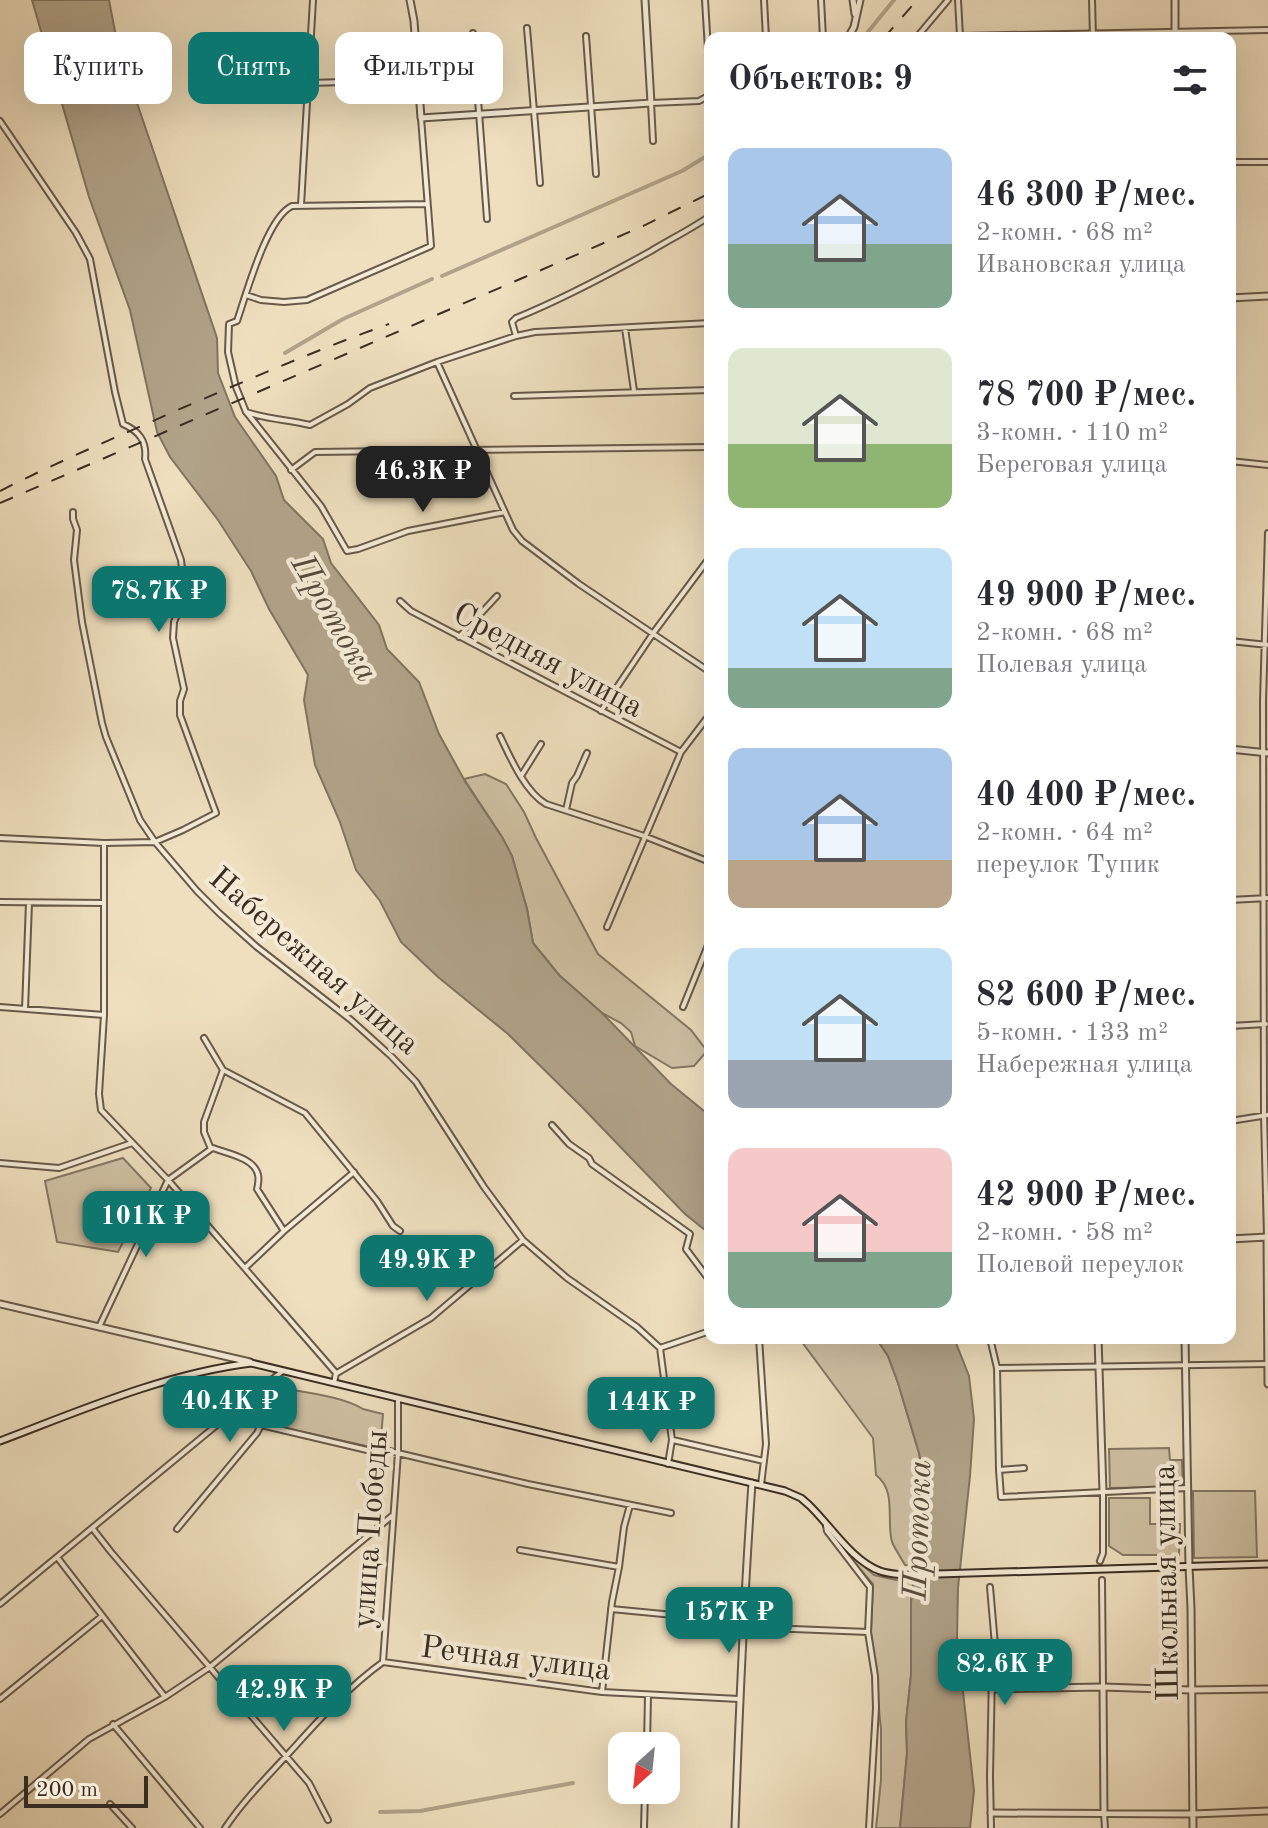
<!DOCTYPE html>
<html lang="ru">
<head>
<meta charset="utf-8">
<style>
	:root { --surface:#fff; --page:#f2f2f3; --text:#2b2b33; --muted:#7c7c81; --accent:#0f766e }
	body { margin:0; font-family:"Old Standard TT",serif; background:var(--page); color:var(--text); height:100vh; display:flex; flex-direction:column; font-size:30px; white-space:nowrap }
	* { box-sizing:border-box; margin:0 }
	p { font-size:26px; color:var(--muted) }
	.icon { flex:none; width:44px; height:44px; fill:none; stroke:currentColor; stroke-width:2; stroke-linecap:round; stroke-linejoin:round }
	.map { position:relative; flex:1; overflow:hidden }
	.side { position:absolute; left:704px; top:32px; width:532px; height:1312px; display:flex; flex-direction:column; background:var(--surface); border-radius:16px; box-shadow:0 8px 32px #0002 }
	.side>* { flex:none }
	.banner { position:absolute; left:24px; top:32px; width:560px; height:72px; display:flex; gap:16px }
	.needle { width:52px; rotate:207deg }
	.buttons { position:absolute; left:608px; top:1732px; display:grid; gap:16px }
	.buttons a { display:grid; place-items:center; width:72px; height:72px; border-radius:16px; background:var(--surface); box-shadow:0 8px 32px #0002; font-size:40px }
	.scale { position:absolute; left:24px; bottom:20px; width:124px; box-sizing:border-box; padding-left:8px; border:4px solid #3a2e23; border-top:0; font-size:22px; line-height:28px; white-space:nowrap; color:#3a2e23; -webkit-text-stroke:6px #f4ead5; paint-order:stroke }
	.price { position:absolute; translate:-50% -68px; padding:0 18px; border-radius:16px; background:var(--accent); color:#fff; font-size:26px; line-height:52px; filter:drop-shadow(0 2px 4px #0008) }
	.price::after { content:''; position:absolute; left:50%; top:48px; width:24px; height:18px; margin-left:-12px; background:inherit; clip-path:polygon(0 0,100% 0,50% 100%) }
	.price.current { background:#222; color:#fff }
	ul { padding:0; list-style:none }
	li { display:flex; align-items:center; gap:24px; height:200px; padding:0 24px }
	li span { display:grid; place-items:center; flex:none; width:224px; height:160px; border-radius:16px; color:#555 }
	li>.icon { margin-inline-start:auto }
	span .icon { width:96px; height:96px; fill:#fffc; stroke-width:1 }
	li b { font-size:34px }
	h2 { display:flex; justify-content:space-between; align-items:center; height:96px; padding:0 24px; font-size:34px }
	.chip { padding:0 28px; border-radius:16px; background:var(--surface); box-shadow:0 8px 32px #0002; font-size:28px; line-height:72px }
	.chip.current { background:var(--accent); color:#fff }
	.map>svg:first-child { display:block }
</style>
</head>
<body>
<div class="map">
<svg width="1268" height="1828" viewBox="0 0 1268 1828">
	<rect width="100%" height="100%" fill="#eedfbe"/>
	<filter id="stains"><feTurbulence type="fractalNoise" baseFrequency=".0025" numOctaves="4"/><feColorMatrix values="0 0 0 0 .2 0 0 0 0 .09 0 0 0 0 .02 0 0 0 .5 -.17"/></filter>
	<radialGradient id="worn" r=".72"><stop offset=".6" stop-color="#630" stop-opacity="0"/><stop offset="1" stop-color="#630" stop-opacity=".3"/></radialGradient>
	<path fill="#cfc1a4" stroke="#847864" stroke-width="2" d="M485,774L506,784L524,812L536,838L598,954L691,1030L707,1051L694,1066L672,1068L635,1046L631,1032L621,1023L602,1013L559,975L533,943L527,909L512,856L502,837L464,779Z
		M123,1158L151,1188L118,1252L57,1242L45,1181Z
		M799,1338H876L888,1356L898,1383L919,1453L925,1487L915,1566L905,1565C901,1558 895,1549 892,1542C886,1520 897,1491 876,1475L873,1438Z
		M276,1387C302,1392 342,1396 363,1409L383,1414L380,1449L266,1424Z
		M1169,1448L1170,1460H1182L1183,1487L1110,1488L1109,1449Z
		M1193,1491H1255L1257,1557L1194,1558Z
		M1109,1498H1150V1524H1180L1179,1555H1123L1109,1546Z
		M848,1552L874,1575L896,1580L913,1582L911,1603V1675L906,1722L907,1753L900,1828H876L881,1780V1729L871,1632L873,1584L847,1554Z"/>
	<path fill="#b1a389" stroke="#817460" stroke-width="2" d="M32,0H109L118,47L217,338L218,373L235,417L276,476L284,500L323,539L331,563L379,625L387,649L419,682L439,734L466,783L502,837L512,856L527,909L533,943L559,975L602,1013L671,1084L710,1116V1234L685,1214L582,1107L508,1034L438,977L401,942L380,901L356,870L340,822L315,765L304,700L308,675L269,609L251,571L218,520L170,457L157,432L130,310L89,197Z
		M876,1338H954L969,1376L974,1419L970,1476L958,1588L957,1637L974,1791L970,1828H900L907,1753L906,1722L911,1675V1603L925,1487L919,1453L898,1383L888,1356Z"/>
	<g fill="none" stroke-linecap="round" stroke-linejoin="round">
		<path stroke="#b1a389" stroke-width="4" d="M863,38L894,0
			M442,276L682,171L710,154
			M285,353L343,319L432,279
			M380,1812L420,1811L573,1783"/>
		<defs>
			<path id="minor" d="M705,0L710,83
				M764,0L766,38
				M821,0L823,38
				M958,0L960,36
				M1092,0L1093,38
				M527,28L540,183
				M473,33L487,219
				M586,36L596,174
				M960,36L1268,30
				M916,38L948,0
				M308,83L382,81L417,82
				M0,121L76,233L90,259L115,392L123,424C139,431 147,441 145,459L181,560L185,595L174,622L173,638L184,689L180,701V715L216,813L183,830L155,842L104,843L0,838
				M653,141L651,103L699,101L710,95
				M1230,162H1268
				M427,204L292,206C267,217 246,295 237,321L229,324L228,352L236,387L246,412C267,419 289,420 310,425L348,404L370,388L437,362L516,336L535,332L710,323
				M301,205L313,0
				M246,295L261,300L284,302L307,300L431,246L421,118
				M625,328L634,391
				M516,336L512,322L516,318C563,299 606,276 651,251C671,239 691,229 710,216
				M437,362L513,530L522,541L579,584L710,672
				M514,396L710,390
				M247,413L321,506L347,551L358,549L408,531L505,512
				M1230,461L1268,465
				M291,470L315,452L710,447
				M73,512V519L77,530L74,560L82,622L102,723L106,737L140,820L155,842L197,891L219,913L257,947L351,1020L391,1056L416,1082L484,1187L523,1240L567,1278L637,1327L660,1348L672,1440L668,1464
				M400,601L411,611L681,752
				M459,637L497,596
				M1230,641L1268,645
				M601,711L654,632L710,557
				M500,736C510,757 525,792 546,804L644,836L710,862
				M521,776L541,744
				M566,810L572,783L577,776L587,753
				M104,843V1015L99,1094L101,1110L168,1180L336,1373L334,1383
				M1230,900L1268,898
				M0,902L104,903
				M607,927L681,752L710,714
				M0,1007L104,1015
				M683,1007L710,940
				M25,1009L29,903
				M1230,1026L1266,1024
				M204,1038L223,1070L305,1113L377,1201L393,1226L400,1231
				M1230,1121L1268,1115
				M552,1125L569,1144L589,1158L592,1164L690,1234L686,1249L710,1281
				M211,1149L213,1148C226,1153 255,1158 258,1175C259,1178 258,1186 257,1189L284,1231
				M0,1163L59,1168L132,1143
				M1267,1237L1264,1115L1263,701L1268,533
				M245,1268L284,1231L354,1172
				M99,1327L168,1180L211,1149L204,1132V1122L223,1070
				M759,1338L766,1444L761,1485
				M990,1338L997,1368L999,1470
				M660,1348L710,1331
				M997,1368L1268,1364
				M337,1373L431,1318L523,1240
				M261,1425L367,1450L381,1449L528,1484L671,1513
				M673,1440L764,1461
				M1024,1468L999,1470L1001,1497L1188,1488
				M826,1526L827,1531L870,1587L868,1632L875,1676L876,1708L869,1828
				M93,1529L111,1552L309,1783L328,1820
				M177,1529L257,1433L261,1425L275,1377L283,1371
				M520,1550L619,1567
				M57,1557L165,1697
				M1100,1561L1103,1553V1492
				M1102,1580L1103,1687
				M990,1587L995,1645L992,1672L990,1776L991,1828
				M0,1604L275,1377
				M611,1609L684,1616
				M743,1627L868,1632
				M383,1662L602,1692L739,1699
				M383,1662L398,1453V1399
				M602,1692L612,1602L619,1567L624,1527L630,1505
				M0,1699L102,1616
				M113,1724L200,1828
				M647,1746L648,1695
				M110,1804L132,1828
				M1104,1813L1105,1828
				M0,1814L89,1739L165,1697L210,1667L393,1515
				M225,1828C244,1800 267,1777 289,1753C319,1720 347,1688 383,1662
				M644,1828L645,1790"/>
			<path id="tertiary" d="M410,0L414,21L421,118L651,103L645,0
				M853,0L855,14
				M1175,0V38
				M848,38L854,27L860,0
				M1230,298L1268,296
				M1230,749L1268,753
				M1267,1237L1268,1384
				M1230,1239L1267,1237
				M0,1304L250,1362
				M1098,1338L1103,1492
				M1185,1338L1189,1567L1191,1608L1193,1828
				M1103,1687L1104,1813
				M991,1689L1103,1687L1191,1690L1268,1689
				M991,1813L1193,1814L1268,1811
				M735,1828C739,1713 744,1598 752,1483"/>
			<path id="secondary" d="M0,1441C82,1410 164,1374 251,1363L785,1491L801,1498L809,1505C830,1525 852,1561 880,1571C888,1574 896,1574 905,1575L1268,1564"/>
		</defs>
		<use href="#minor" stroke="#675a4a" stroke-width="8"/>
		<use href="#tertiary" stroke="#675a4a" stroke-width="9"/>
		<use href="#secondary" stroke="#3a2e23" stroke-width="9"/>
		<use href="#minor" stroke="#f4ead5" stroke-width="4"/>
		<use href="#tertiary" stroke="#f4ead5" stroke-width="5"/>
		<use href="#secondary" stroke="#f4ead5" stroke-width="5"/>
		<path stroke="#3a2e23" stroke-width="2" stroke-dasharray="14 14" stroke-linecap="butt" d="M884,38L917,0
			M0,491C57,462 115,438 173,412C245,381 316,350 389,324
			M0,503L641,227L710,193"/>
	</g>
	<g text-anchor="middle" stroke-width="8" stroke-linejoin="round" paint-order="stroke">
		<g font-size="32" fill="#3a2e23" stroke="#f4ead5">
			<text transform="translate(549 659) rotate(28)" y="11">Средняя улица</text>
			<text transform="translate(315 960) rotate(41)" y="11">Набережная улица</text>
			<text transform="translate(369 1529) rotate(-86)" y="11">улица Победы</text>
			<text transform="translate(1165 1583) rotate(-91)" y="11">Школьная улица</text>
			<text transform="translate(516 1657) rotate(7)" y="11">Речная улица</text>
		</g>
		<g font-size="34" font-style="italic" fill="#584b3c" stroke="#f4ead5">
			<text transform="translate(336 617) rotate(60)" y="12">Протока</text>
			<text transform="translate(916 1530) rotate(-88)" y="12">Протока</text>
		</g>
	</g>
	<rect width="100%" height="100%" filter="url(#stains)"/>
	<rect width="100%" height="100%" fill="url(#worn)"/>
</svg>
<div class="buttons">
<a><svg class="needle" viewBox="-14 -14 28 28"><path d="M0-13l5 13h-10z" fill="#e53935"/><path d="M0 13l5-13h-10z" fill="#7c7c81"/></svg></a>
</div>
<div class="scale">200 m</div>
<b class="price current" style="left:423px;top:514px">46.3K ₽</b>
<b class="price" style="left:159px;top:634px">78.7K ₽</b>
<b class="price" style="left:146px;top:1259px">101K ₽</b>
<b class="price" style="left:427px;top:1303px">49.9K ₽</b>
<b class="price" style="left:230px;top:1444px">40.4K ₽</b>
<b class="price" style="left:651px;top:1445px">144K ₽</b>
<b class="price" style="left:729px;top:1655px">157K ₽</b>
<b class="price" style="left:1005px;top:1707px">82.6K ₽</b>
<b class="price" style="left:284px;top:1733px">42.9K ₽</b>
<div class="banner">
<a class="chip">Купить</a>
<a class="chip current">Снять</a>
<a class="chip">Фильтры</a>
</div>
<section class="side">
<h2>Объектов: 9<svg class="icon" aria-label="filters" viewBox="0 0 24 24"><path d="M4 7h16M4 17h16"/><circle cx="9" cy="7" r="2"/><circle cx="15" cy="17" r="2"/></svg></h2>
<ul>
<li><span style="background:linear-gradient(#a9c7e8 60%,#7fa58c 0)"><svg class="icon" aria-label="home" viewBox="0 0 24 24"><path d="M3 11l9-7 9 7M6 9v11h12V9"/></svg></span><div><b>46 300 ₽/мес.</b><p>2-комн. · 68 m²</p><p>Ивановская улица</p></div></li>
<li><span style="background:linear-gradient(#dfe7d0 60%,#8fb573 0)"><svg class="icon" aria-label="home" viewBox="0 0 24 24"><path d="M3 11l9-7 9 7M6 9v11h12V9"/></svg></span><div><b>78 700 ₽/мес.</b><p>3-комн. · 110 m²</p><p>Береговая улица</p></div></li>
<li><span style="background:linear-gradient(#bfe0f5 75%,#7fa58c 0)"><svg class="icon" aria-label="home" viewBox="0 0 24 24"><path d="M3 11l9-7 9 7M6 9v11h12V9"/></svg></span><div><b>49 900 ₽/мес.</b><p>2-комн. · 68 m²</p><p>Полевая улица</p></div></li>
<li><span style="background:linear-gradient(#a9c7e8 70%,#b9a48a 0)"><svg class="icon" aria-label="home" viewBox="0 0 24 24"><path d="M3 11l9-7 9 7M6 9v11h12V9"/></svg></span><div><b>40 400 ₽/мес.</b><p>2-комн. · 64 m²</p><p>переулок Тупик</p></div></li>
<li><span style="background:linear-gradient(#bfe0f5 70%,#9aa5b1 0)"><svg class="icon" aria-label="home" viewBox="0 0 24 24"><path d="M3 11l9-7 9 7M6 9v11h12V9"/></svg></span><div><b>82 600 ₽/мес.</b><p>5-комн. · 133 m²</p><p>Набережная улица</p></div></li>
<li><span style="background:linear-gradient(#f6c9c9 65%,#7fa58c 0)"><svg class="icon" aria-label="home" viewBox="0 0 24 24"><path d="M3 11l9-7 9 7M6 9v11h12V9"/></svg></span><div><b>42 900 ₽/мес.</b><p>2-комн. · 58 m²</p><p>Полевой переулок</p></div></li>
</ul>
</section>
</div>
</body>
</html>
